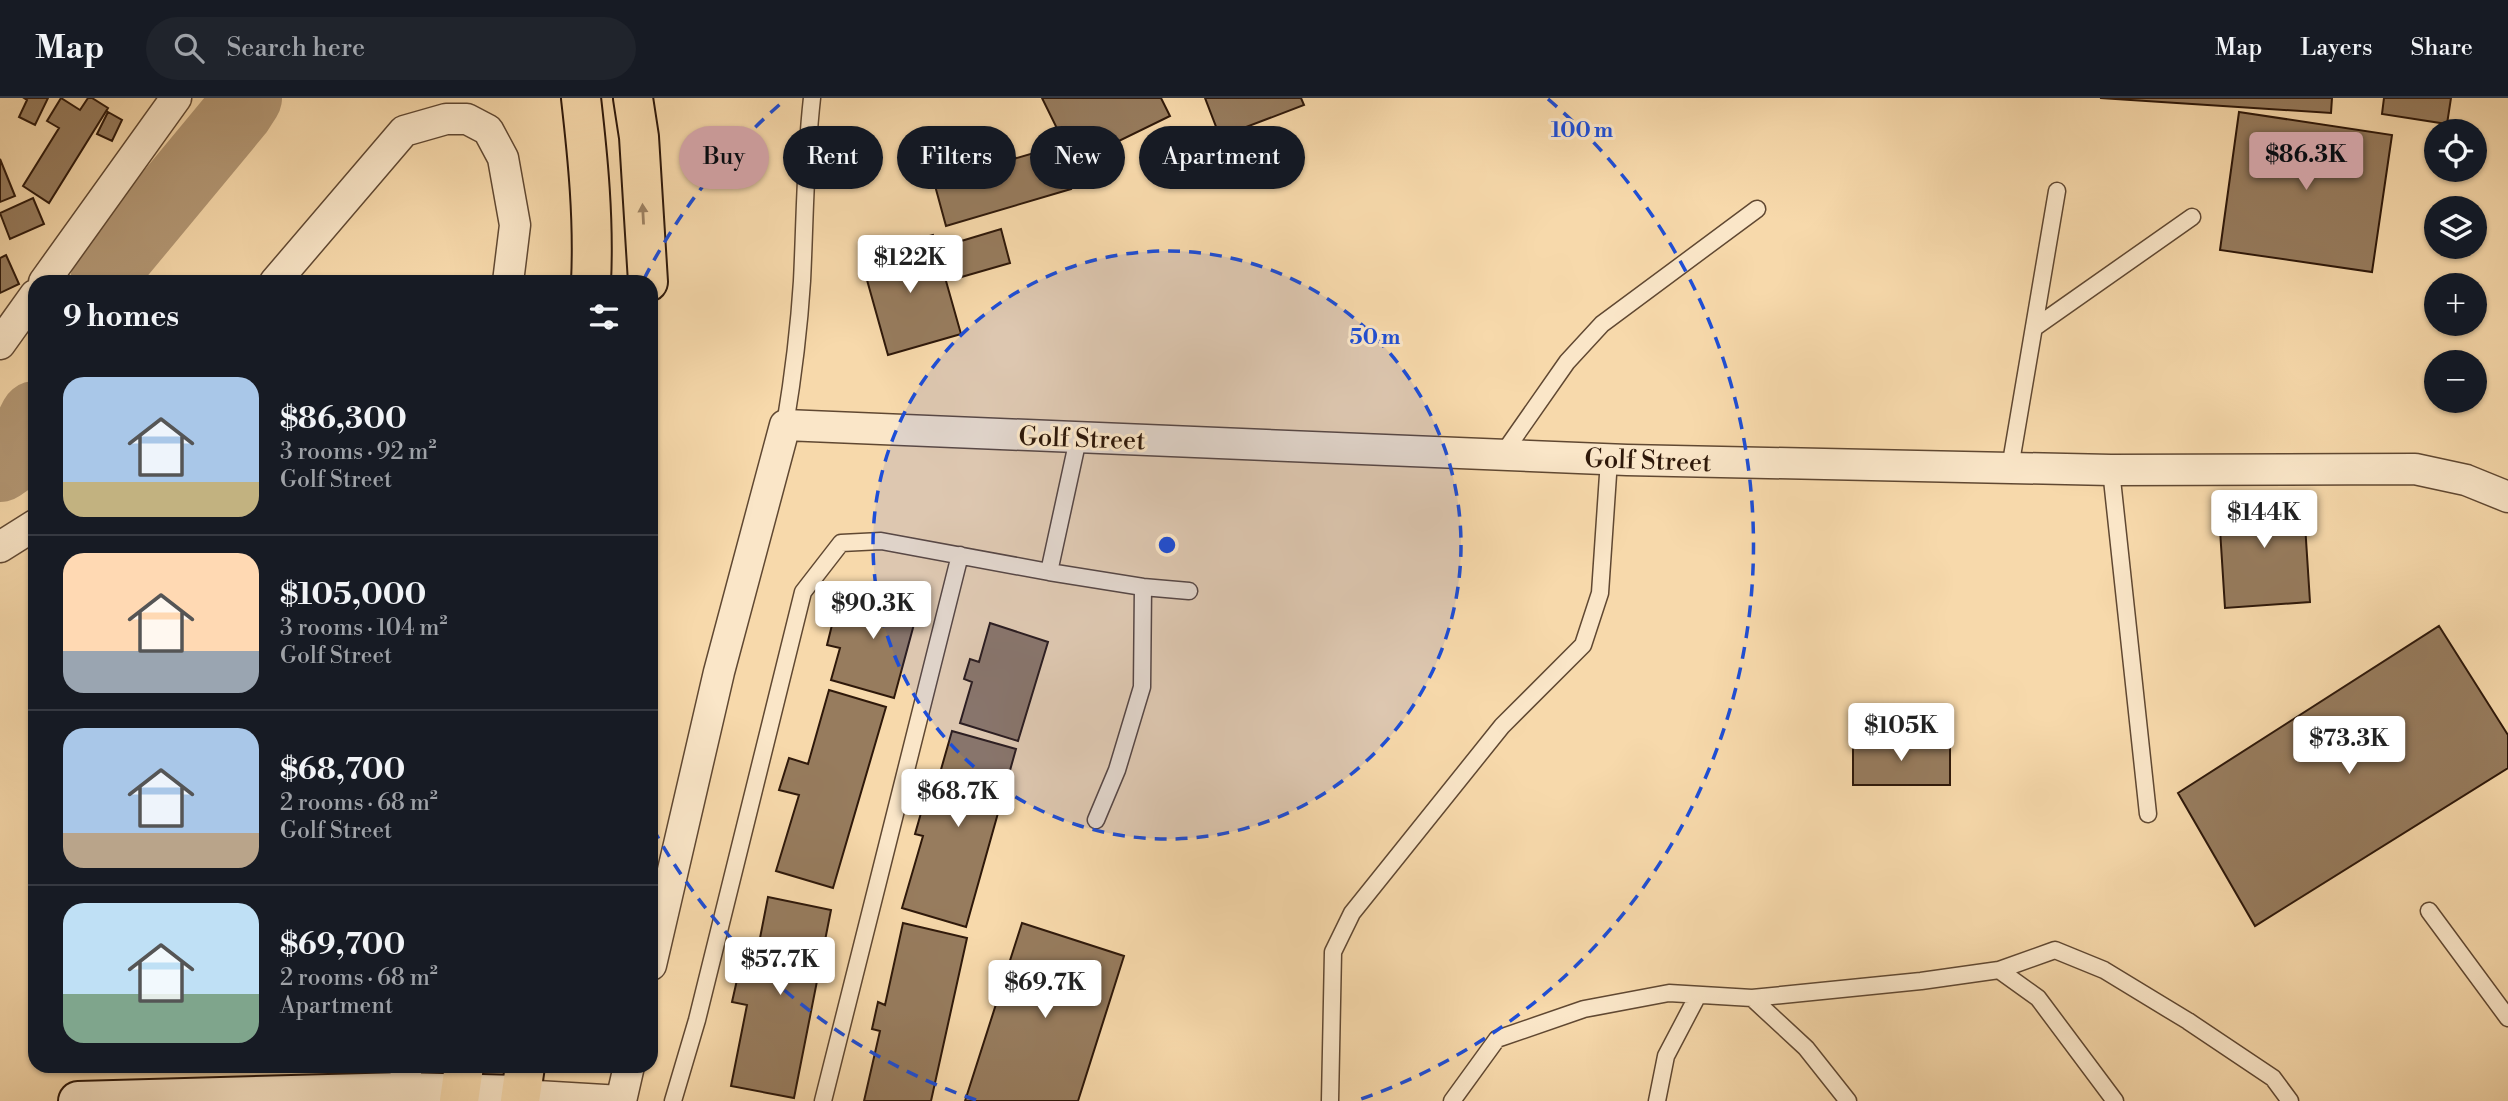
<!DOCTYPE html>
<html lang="en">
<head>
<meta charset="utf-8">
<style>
	:root { --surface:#171b24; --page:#20242c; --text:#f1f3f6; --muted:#9ea1a6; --line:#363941; --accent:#c59692 }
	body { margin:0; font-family:"Libre Bodoni",serif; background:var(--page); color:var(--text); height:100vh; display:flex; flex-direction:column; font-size:26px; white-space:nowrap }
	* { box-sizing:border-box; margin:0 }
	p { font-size:23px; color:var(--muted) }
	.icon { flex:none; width:38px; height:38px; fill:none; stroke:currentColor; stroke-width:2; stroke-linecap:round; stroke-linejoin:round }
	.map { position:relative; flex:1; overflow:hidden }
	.panel { position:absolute; left:28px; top:177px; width:630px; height:798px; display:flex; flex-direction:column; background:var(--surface); border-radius:21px; box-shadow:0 2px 5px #0004 }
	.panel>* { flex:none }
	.hud { position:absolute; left:679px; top:28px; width:665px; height:63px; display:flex; gap:14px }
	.tools { position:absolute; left:2424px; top:21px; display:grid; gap:14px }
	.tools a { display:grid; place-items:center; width:63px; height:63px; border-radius:50%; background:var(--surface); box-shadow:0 2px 5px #0004; font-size:35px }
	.price { position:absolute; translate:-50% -60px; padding:0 16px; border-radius:7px; background:#fff; color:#222; font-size:23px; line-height:46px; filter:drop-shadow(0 2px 4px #0008) }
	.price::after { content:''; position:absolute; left:50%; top:42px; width:21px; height:16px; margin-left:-10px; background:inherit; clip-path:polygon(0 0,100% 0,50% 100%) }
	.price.active { background:var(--accent); color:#111 }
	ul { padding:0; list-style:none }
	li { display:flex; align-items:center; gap:21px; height:175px; padding:0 35px }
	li+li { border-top:2px solid var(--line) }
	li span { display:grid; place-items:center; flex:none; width:196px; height:140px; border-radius:21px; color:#555 }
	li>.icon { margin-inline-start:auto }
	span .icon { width:84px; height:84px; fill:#fffc; stroke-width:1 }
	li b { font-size:30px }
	h2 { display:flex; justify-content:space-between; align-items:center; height:84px; padding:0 35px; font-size:30px }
	.tag { padding:0 24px; border-radius:32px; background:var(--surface); box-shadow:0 2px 5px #0004; font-size:24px; line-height:63px }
	.tag.active { background:var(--accent); color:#111 }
	header { display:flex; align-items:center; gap:42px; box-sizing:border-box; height:98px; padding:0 35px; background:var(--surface); border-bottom:2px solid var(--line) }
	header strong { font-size:33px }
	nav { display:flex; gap:38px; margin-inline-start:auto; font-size:24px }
	.search { width:490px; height:63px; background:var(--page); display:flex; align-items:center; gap:18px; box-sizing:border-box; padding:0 24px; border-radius:38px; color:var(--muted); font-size:26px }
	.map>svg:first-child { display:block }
</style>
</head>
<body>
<header>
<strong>Map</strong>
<div class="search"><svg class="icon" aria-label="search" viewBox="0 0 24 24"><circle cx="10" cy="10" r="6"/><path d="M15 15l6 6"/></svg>Search here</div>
<nav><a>Map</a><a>Layers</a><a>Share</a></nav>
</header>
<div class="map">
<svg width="2508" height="1003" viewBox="0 0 2508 1003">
	<rect width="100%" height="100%" fill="#f7d9ab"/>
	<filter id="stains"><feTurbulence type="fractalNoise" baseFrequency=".00286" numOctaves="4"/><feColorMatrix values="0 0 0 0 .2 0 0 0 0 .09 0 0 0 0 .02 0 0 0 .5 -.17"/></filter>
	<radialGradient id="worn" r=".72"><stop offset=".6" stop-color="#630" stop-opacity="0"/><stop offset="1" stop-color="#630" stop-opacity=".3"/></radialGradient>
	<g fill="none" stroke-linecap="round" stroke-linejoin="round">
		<path stroke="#b39774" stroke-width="70" d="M105,184L117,160L238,14L247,0
			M0,369L13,360L35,318"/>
	</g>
	<path fill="#977c5e" stroke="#2e180a" stroke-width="2" d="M24,0H48L35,27L19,19L27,2Z
		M61,0L80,12L88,0H92L108,10L49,105L23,88L59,30L47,23Z
		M1042,0H1161L1170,18L1074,65Z
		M1205,0H1301L1304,7L1220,39Z
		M2100,0H2332L2331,15Z
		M2384,0H2451L2447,26L2382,16Z
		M108,14L122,22L112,43L97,36Z
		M2239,14L2392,37L2372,174L2220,152Z
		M1058,48L1071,91L946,128L934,84Z
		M0,61L15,98L0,104Z
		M33,100L44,126L10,141L0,115Z
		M1001,131L1010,165L958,180L948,147Z
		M933,137L961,236L888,257L860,157Z
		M6,157L19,186L0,195V160Z
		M2303,395L2310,504L2225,510L2218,400Z
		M856,487L920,504L894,600L831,582L840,550L827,547L834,519L847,522Z
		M990,525L1048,544L1018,643L960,625L972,584L964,581L970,561L979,564Z
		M2439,528L2508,637V670L2255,828L2178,695Z
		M829,592L886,609L833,790L776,773L799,697L779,692L789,660L808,666Z
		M952,633L1016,651L966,829L902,810L923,738L915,736L923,708L930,710Z
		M1853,643H1950V687H1853Z
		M768,799L831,812L794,1000L731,988L747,907L732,904L739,873L753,876Z
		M903,825L967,840L931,1003H864L880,933L872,931L878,904L885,907Z
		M1022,825L1124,858L1078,1003H965Z"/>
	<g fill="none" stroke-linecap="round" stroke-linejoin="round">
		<defs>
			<path id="lane" d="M2034,230L2192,119
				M785,327C793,279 799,231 802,183C805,122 805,61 812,0
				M1502,357L1567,264L1602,226L1757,111
				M2010,370L2057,93
				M2111,372L2148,716
				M1049,474L1078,341
				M1096,722L1117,672L1142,589L1143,489
				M2429,813L2508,920
				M1999,872L2038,900L2115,1003
				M1752,900L1806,950L1848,1003
				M673,1003L697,922L803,494L841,445L881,443L1049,474L1143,489L1189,493
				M823,1003L960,457
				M1330,1003L1333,854L1352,815L1502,628L1583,547L1600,495L1609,362
				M1452,1003L1497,941L1584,911L1669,895L1752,900L1921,883L1999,872L2055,852L2104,872L2188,923L2273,980L2290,1003
				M1657,1003L1666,958L1698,897"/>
			<path id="street" d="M44,184L176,0
				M275,184L404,33L446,21H467L488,32L503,60L515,127L508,184
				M0,246L35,197
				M0,449L35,427
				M651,867L719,574L785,327L1627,362L2111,372L2415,371L2466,382L2508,399
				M403,994L407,968
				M520,997L621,1003L629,968"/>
			<path id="secondary" d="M78,1003L403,994L520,997"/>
			<path id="primary" d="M581,0C588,61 594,122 591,184
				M633,0L639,39L648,184
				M459,1003L464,968
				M520,1003L525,968"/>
		</defs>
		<use href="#lane" stroke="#604832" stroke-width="19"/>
		<use href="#street" stroke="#604832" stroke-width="33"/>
		<use href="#secondary" stroke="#2e180a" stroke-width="42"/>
		<use href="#primary" stroke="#2e180a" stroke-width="42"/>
		<use href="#lane" stroke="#fae6c8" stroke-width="16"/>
		<use href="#street" stroke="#fae6c8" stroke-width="30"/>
		<use href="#secondary" stroke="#fae6c8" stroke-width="38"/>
		<use href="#primary" stroke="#f7d9ab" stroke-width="38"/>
	</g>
	<defs><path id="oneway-solid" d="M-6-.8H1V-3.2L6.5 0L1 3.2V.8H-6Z" transform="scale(1.75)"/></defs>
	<use fill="#9d8263" href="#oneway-solid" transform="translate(643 116) rotate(-93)"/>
	<circle cx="1167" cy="447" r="294" fill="#1d4ed8" fill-opacity=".12"/>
	<g fill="none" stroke="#1d4ed8" stroke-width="3.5" stroke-dasharray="12 9">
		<circle cx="1167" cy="447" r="294"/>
		<path d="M976 1002A587 587 0 0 1 651 727M644 181A587 587 0 0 1 786 1M1548 1A587 587 0 0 1 1358 1002"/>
	</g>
	<g text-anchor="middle" stroke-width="6" stroke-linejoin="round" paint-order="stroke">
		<g font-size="26" fill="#2e180a" stroke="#fae6c8">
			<text transform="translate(1082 340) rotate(2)" y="9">Golf Street</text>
			<text transform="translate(1648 362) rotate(2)" y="9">Golf Street</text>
		</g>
	</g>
	<circle cx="1167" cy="447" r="10" fill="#1d4ed8" stroke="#fae6c8" stroke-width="3.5"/>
	<g font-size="21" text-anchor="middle" font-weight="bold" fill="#1d4ed8" stroke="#fae6c8" stroke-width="6" stroke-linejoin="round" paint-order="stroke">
		<text x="1582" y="39">100 m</text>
		<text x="1375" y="246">50 m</text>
	</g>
	<rect width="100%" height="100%" filter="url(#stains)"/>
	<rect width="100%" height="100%" fill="url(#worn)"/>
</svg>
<div class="tools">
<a><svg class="icon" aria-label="locate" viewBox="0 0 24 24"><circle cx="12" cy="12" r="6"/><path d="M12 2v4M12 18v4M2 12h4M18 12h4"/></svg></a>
<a><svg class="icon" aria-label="layers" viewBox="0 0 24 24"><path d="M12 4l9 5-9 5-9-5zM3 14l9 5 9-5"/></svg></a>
<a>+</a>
<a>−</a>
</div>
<b class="price active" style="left:2306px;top:94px">$86.3K</b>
<b class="price" style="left:910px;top:197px">$122K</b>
<b class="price" style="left:2264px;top:452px">$144K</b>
<b class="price" style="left:873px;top:543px">$90.3K</b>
<b class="price" style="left:1901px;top:665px">$105K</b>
<b class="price" style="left:2349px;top:678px">$73.3K</b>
<b class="price" style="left:958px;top:731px">$68.7K</b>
<b class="price" style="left:780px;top:899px">$57.7K</b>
<b class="price" style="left:1045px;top:922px">$69.7K</b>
<div class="hud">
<a class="tag active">Buy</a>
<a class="tag">Rent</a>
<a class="tag">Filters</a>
<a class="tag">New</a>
<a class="tag">Apartment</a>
</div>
<section class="panel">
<h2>9 homes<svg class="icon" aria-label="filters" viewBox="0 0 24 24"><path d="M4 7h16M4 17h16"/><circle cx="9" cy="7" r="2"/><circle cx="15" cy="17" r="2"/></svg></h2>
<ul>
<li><span style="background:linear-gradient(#a9c7e8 75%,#c2b280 0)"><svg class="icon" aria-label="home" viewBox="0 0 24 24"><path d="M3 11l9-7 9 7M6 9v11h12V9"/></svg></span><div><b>$86,300</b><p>3 rooms · 92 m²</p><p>Golf Street</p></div></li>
<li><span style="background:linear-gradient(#ffd9b3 70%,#9aa5b1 0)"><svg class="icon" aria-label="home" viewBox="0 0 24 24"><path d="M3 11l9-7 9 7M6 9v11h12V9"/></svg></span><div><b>$105,000</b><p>3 rooms · 104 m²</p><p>Golf Street</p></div></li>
<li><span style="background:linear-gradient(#a9c7e8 75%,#b9a48a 0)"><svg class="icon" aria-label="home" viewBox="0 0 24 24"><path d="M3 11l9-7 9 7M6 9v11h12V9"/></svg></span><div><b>$68,700</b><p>2 rooms · 68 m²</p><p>Golf Street</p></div></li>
<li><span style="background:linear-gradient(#bfe0f5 65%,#7fa58c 0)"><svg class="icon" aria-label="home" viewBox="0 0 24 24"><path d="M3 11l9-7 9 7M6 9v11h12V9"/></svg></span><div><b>$69,700</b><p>2 rooms · 68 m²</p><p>Apartment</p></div></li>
</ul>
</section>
</div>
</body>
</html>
